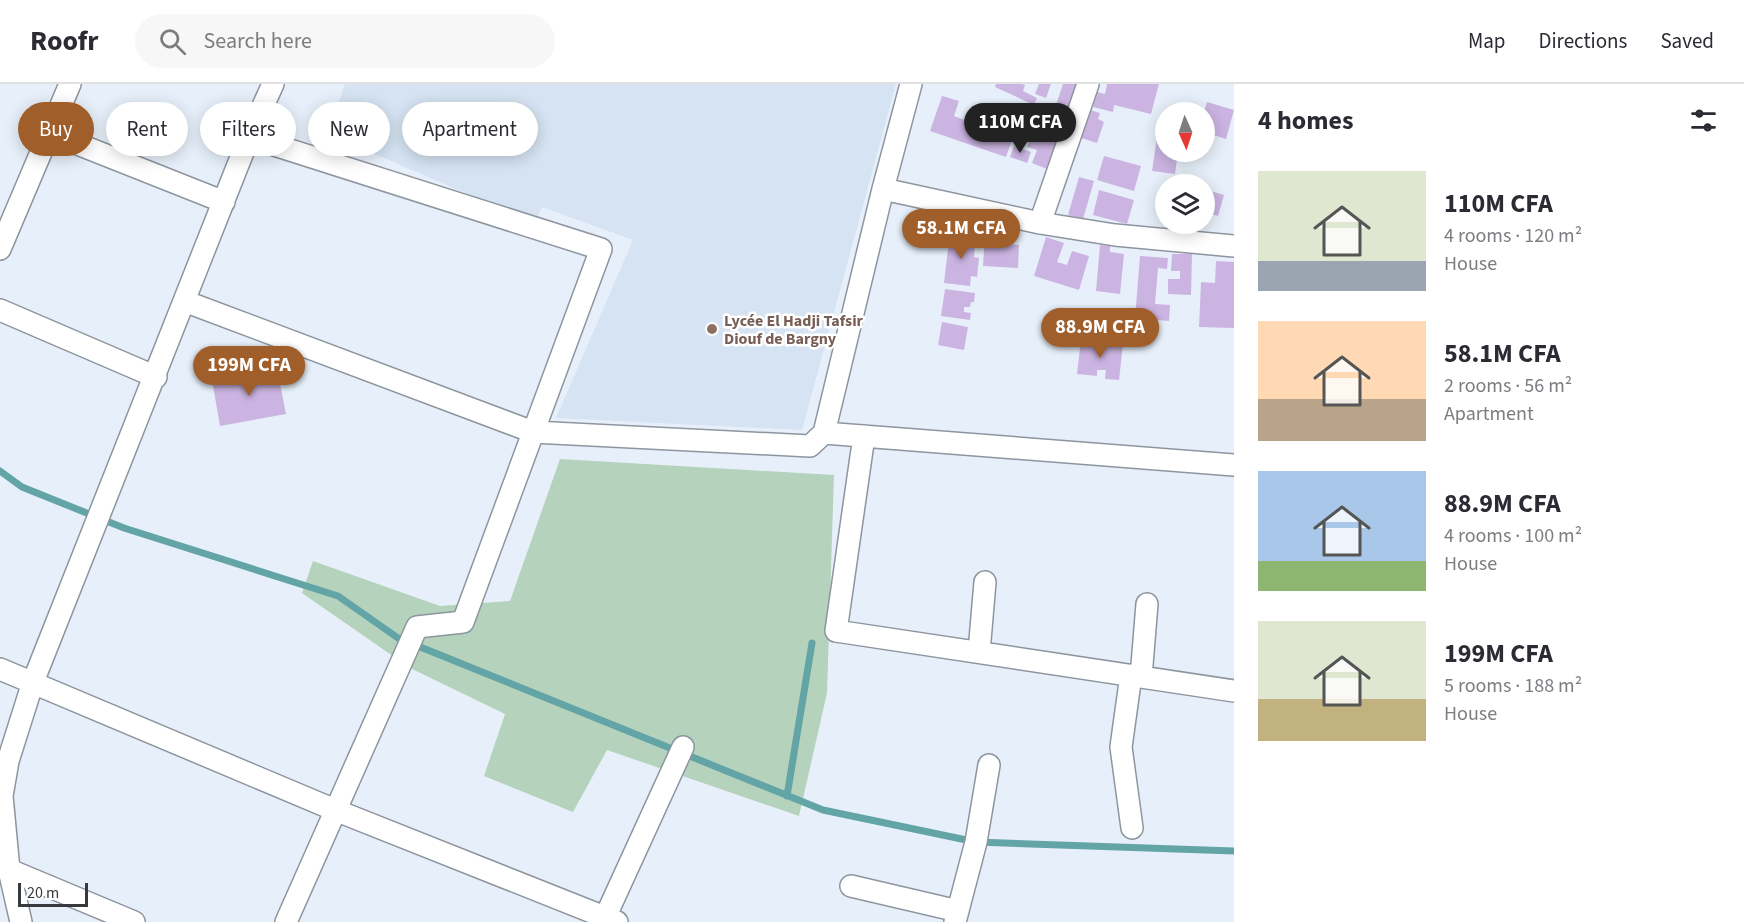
<!DOCTYPE html>
<html lang="en">
<head>
<meta charset="utf-8">
<style>
	:root { --surface:#fff; --page:#f7f7f7; --text:#2b2b33; --muted:#7c7c81; --line:#e1e1e2; --accent:#a05e2b }
	body { margin:0; font-family:"Source Sans 3",sans-serif; background:var(--page); color:var(--text); height:100vh; display:flex; flex-direction:column; font-size:22px; white-space:nowrap }
	* { box-sizing:border-box; margin:0 }
	p { font-size:20px; color:var(--muted) }
	.icon { flex:none; width:33px; height:33px; fill:none; stroke:currentColor; stroke-width:2; stroke-linecap:round; stroke-linejoin:round }
	.map { position:relative; flex:1; overflow:hidden }
	.side { display:flex; flex-direction:column; background:var(--surface); width:510px }
	.side>* { flex:none }
	.guide { position:absolute; left:18px; top:18px; width:570px; height:54px; display:flex; gap:12px }
	.needle { width:39px; rotate:177deg }
	.fabs { position:absolute; left:1155px; top:18px; display:grid; gap:12px }
	.fabs a { display:grid; place-items:center; width:60px; height:60px; border-radius:50%; background:var(--surface); box-shadow:0 3px 15px #0003; font-size:30px }
	.scale { position:absolute; left:18px; bottom:15px; width:70px; box-sizing:border-box; padding-left:6px; border:3px solid #363a3e; border-top:0; font-size:16px; line-height:21px; white-space:nowrap; color:#363a3e; -webkit-text-stroke:4px #fff; paint-order:stroke }
	.price { position:absolute; translate:-50% -51px; padding:0 14px; border-radius:21px; background:var(--accent); color:#fff; font-size:20px; line-height:39px; filter:drop-shadow(0 2px 3px #0008) }
	.price::after { content:''; position:absolute; left:50%; top:36px; width:18px; height:14px; margin-left:-9px; background:inherit; clip-path:polygon(0 0,100% 0,50% 100%) }
	.price.active { background:#222; color:#fff }
	ul { padding:0; list-style:none }
	li { display:flex; align-items:center; gap:18px; height:150px; padding:0 24px }
	li span { display:grid; place-items:center; flex:none; width:168px; height:120px; border-radius:0px; color:#555 }
	li>.icon { margin-inline-start:auto }
	span .icon { width:72px; height:72px; fill:#fffc; stroke-width:1 }
	li b { font-size:26px }
	h2 { display:flex; justify-content:space-between; align-items:center; height:72px; padding:0 24px; font-size:26px }
	.tag { padding:0 21px; border-radius:27px; background:var(--surface); box-shadow:0 3px 15px #0003; font-size:21px; line-height:54px }
	.tag.active { background:var(--accent); color:#fff }
	header { display:flex; align-items:center; gap:36px; box-sizing:border-box; height:84px; padding:0 30px; background:var(--surface); border-bottom:2px solid var(--line) }
	header strong { font-size:28px }
	nav { display:flex; gap:33px; margin-inline-start:auto; font-size:21px }
	.search { width:420px; height:54px; background:var(--page); display:flex; align-items:center; gap:15px; box-sizing:border-box; padding:0 21px; border-radius:33px; color:var(--muted); font-size:22px }
	main { display:flex; flex:1; min-height:0 }
	.map>svg:first-child { display:block }
</style>
</head>
<body>
<header>
<strong>Roofr</strong>
<div class="search"><svg class="icon" aria-label="search" viewBox="0 0 24 24"><circle cx="10" cy="10" r="6"/><path d="M15 15l6 6"/></svg>Search here</div>
<nav><a>Map</a><a>Directions</a><a>Saved</a></nav>
</header>
<main>
<div class="map">
<svg width="1234" height="838" viewBox="0 0 1234 838">
	<rect width="100%" height="100%" fill="#e7f0fa"/>
	<path fill="#d5e3f2" d="M345,0H896L802,346L556,334L633,156L542,123L535,139L328,50Z"/>
	<path fill="#b4d2bc" d="M560,375L834,391L827,609L799,732L607,666L573,728L484,692L505,630L410,584L302,509L313,477L440,522L510,517Z"/>
	<g fill="none" stroke-linecap="round" stroke-linejoin="round">
		<path stroke="#63a4a6" stroke-width="7" d="M0,387L22,403L124,444L338,512L398,554L823,726L976,758L1234,767
			M787,712L812,559"/>
	</g>
	<path fill="#cbb4e1" d="M996,0H1022L1025,1L1023,7L1037,14L1034,21L995,3Z
		M1039,0H1051L1046,14L1035,10Z
		M1063,0H1083L1071,35L1045,27L1046,21L1055,24Z
		M1107,0H1159L1151,30L1114,21L1113,28L1093,23L1097,8L1105,10Z
		M942,12L959,17L954,32L967,37L970,26L982,30L986,19L1020,31L1006,73L930,47Z
		M1207,18L1234,26L1226,55L1204,48V28Z
		M1090,26L1100,29L1098,35L1104,38L1097,59L1081,54Z
		M1035,43L1060,52L1047,85L1032,79L1037,66L1027,63Z
		M1157,53L1166,54V68H1178L1175,90L1152,87Z
		M1014,62L1031,68L1027,79L1010,73Z
		M1104,72L1141,82L1134,107L1097,96Z
		M1079,93L1094,97L1083,135L1068,131Z
		M1204,105L1224,111L1218,132L1204,128Z
		M1099,106L1134,116L1127,140L1093,131Z
		M950,148L976,151L974,173L979,174L977,193L971,192L970,202L944,199Z
		M985,149L1007,151L1006,160L1019,161L1018,184L983,182Z
		M1046,153L1064,159L1057,178L1067,181L1072,167L1089,172L1079,206L1034,192Z
		M1100,161L1110,162V168L1124,170L1120,210L1096,207Z
		M1172,170H1192L1191,211L1168,210V195H1180V187H1171Z
		M1140,172L1168,174L1167,185L1158,184L1155,220L1170,221L1169,237L1135,234Z
		M1216,177L1234,178V244L1199,243L1201,198L1215,199Z
		M945,205L975,209L974,218H971L970,223H964V228L971,229L970,236L941,232Z
		M942,238L968,243L964,266L938,261Z
		M1081,256L1123,260L1119,296L1105,295L1106,286H1097V292L1077,290Z
		M277,284L286,330L220,342L212,296Z"/>
	<g fill="none" stroke-linecap="round" stroke-linejoin="round">
		<defs>
			<path id="street" d="M50,49L224,118
				M249,53L601,165L463,538L417,543L286,838
				M883,105L1040,139L1115,151L1234,162
				M1040,139L1088,0
				M0,165L70,0
				M184,217L533,348L810,362L824,349L883,105L911,0
				M0,226L156,293
				M824,349L1234,381
				M864,352L836,547L1234,607
				M979,568L985,498
				M0,585L335,726L617,838
				M1131,591L1121,663L1132,744
				M1141,593L1147,520
				M0,782L134,838
				M851,802L958,827
				M21,838L9,786L2,712L8,677L33,598L249,53L273,0
				M603,838L683,663
				M955,838L976,758L989,681"/>
		</defs>
		<use href="#street" stroke="#8d959e" stroke-width="24"/>
		<use href="#street" stroke="#fff" stroke-width="21"/>
	</g>
	<circle fill="#8d6e63" stroke="#fff" stroke-width="2" cx="712" cy="245" r="6"/>
	<g text-anchor="middle" stroke-width="5" stroke-linejoin="round" paint-order="stroke">
		<g font-size="16" font-weight="bold" fill="#785e54" stroke="#fff" text-anchor="start">
			<text x="724" y="242">Lycée El Hadji Tafsir<tspan x="724" dy="18">Diouf de Bargny</tspan></text>
		</g>
	</g>
</svg>
<div class="fabs">
<a><svg class="needle" viewBox="-14 -14 28 28"><path d="M0-13l5 13h-10z" fill="#e53935"/><path d="M0 13l5-13h-10z" fill="#7c7c81"/></svg></a>
<a><svg class="icon" aria-label="layers" viewBox="0 0 24 24"><path d="M12 4l9 5-9 5-9-5zM3 14l9 5 9-5"/></svg></a>
</div>
<div class="scale">20 m</div>
<b class="price active" style="left:1020px;top:70px">110M CFA</b>
<b class="price" style="left:961px;top:176px">58.1M CFA</b>
<b class="price" style="left:1100px;top:275px">88.9M CFA</b>
<b class="price" style="left:249px;top:313px">199M CFA</b>
<div class="guide">
<a class="tag active">Buy</a>
<a class="tag">Rent</a>
<a class="tag">Filters</a>
<a class="tag">New</a>
<a class="tag">Apartment</a>
</div>
</div>
<section class="side">
<h2>4 homes<svg class="icon" aria-label="filters" viewBox="0 0 24 24"><path d="M4 7h16M4 17h16"/><circle cx="9" cy="7" r="2"/><circle cx="15" cy="17" r="2"/></svg></h2>
<ul>
<li><span style="background:linear-gradient(#dfe7d0 75%,#9aa5b1 0)"><svg class="icon" aria-label="home" viewBox="0 0 24 24"><path d="M3 11l9-7 9 7M6 9v11h12V9"/></svg></span><div><b>110M CFA</b><p>4 rooms · 120 m²</p><p>House</p></div></li>
<li><span style="background:linear-gradient(#ffd9b3 65%,#b9a48a 0)"><svg class="icon" aria-label="home" viewBox="0 0 24 24"><path d="M3 11l9-7 9 7M6 9v11h12V9"/></svg></span><div><b>58.1M CFA</b><p>2 rooms · 56 m²</p><p>Apartment</p></div></li>
<li><span style="background:linear-gradient(#a9c7e8 75%,#8fb573 0)"><svg class="icon" aria-label="home" viewBox="0 0 24 24"><path d="M3 11l9-7 9 7M6 9v11h12V9"/></svg></span><div><b>88.9M CFA</b><p>4 rooms · 100 m²</p><p>House</p></div></li>
<li><span style="background:linear-gradient(#dfe7d0 65%,#c2b280 0)"><svg class="icon" aria-label="home" viewBox="0 0 24 24"><path d="M3 11l9-7 9 7M6 9v11h12V9"/></svg></span><div><b>199M CFA</b><p>5 rooms · 188 m²</p><p>House</p></div></li>
</ul>
</section>
</main>
</body>
</html>
